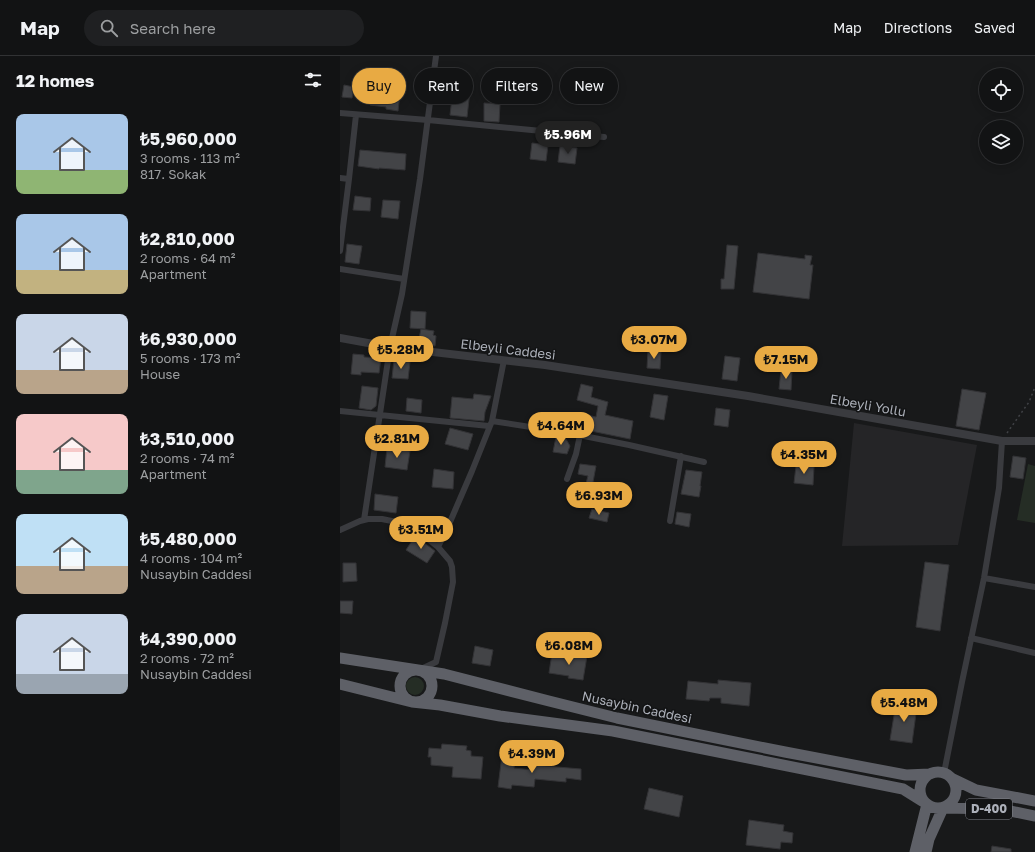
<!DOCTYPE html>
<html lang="en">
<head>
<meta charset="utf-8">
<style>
	:root { --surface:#121314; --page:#1f2022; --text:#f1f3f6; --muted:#9c9ea0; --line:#313234; --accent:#e8aa43 }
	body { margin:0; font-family:"Golos Text",sans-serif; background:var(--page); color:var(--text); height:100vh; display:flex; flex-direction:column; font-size:15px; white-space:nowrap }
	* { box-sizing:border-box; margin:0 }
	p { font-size:13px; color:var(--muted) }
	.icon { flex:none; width:22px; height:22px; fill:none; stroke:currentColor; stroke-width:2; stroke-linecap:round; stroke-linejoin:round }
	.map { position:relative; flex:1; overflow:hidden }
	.side { display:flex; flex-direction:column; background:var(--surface); width:340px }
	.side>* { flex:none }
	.banner { position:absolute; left:12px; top:12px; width:380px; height:36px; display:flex; gap:8px }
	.tools { position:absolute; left:639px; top:12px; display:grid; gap:8px }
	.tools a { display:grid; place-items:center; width:44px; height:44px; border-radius:50%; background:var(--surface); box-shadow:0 2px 10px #0003,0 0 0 1px var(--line); font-size:20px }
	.price { position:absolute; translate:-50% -34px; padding:0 9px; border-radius:14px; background:var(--accent); color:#111; font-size:13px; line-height:26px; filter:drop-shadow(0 1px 2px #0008) }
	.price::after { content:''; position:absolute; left:50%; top:24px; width:12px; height:9px; margin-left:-6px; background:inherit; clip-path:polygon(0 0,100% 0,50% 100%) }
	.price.on { background:#222; color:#fff }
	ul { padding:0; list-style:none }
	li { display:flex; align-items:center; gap:12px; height:100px; padding:0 16px }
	li span { display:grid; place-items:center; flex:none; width:112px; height:80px; border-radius:8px; color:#555 }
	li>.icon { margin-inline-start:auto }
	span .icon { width:48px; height:48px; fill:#fffc; stroke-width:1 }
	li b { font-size:17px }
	h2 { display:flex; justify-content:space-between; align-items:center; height:48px; padding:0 16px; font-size:17px }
	.chip { padding:0 14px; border-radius:18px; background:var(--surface); box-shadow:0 2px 10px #0003,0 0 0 1px var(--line); font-size:14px; line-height:36px }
	.chip.on { background:var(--accent); color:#111 }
	header { display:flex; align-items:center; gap:24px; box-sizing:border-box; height:56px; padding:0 20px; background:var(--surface); border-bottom:1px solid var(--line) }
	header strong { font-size:19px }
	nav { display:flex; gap:22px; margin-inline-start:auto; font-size:14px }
	.search { width:280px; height:36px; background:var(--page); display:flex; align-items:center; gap:10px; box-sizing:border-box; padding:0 14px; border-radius:22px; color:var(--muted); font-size:15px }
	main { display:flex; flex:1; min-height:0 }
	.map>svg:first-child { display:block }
</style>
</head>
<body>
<header>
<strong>Map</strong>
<div class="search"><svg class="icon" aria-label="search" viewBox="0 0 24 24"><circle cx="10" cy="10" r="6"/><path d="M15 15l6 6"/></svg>Search here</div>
<nav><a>Map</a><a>Directions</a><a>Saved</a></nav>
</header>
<main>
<section class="side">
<h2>12 homes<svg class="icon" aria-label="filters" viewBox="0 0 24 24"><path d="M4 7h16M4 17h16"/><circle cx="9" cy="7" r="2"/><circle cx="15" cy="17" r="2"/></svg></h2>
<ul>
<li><span style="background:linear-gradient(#a9c7e8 70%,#8fb573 0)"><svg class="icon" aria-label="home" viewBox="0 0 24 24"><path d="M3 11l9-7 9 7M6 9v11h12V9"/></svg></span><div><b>₺5,960,000</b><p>3 rooms · 113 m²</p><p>817. Sokak</p></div></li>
<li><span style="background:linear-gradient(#a9c7e8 70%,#c2b280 0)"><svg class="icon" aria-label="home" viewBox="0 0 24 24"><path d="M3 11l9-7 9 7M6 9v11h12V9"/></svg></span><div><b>₺2,810,000</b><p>2 rooms · 64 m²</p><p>Apartment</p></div></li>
<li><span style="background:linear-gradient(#c9d6e8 70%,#b9a48a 0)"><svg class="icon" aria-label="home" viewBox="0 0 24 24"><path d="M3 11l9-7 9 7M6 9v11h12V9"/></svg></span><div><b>₺6,930,000</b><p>5 rooms · 173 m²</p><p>House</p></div></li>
<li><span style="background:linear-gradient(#f6c9c9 70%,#7fa58c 0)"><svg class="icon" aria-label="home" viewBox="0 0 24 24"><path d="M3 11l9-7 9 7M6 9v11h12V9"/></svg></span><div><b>₺3,510,000</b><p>2 rooms · 74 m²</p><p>Apartment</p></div></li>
<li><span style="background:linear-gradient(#bfe0f5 65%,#b9a48a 0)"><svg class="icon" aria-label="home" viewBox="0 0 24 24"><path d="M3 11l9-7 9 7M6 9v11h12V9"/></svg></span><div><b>₺5,480,000</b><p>4 rooms · 104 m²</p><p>Nusaybin Caddesi</p></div></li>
<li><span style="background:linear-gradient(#c9d6e8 75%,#9aa5b1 0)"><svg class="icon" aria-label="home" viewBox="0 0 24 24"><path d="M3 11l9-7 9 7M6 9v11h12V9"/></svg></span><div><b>₺4,390,000</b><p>2 rooms · 72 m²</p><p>Nusaybin Caddesi</p></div></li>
</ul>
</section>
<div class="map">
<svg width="695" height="796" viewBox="0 0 695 796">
	<rect width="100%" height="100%" fill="#18191a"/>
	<path fill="#252527" d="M514,367L637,389L618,489L502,490Z"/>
	<path fill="#252d25" d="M688,408L695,410V467L677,464Z
		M66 630a9 9 0 1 1 18 0a9 9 0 1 1-18 0Z"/>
	<path fill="#434447" stroke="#333336" d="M114,24L131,26L127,61L110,59Z
		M4,29L14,31L12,42L2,41Z
		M33,31L45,33V35L60,37L58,55L46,53V51L30,49Z
		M144,47L160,48L159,66L144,65Z
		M192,87L208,89L206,105L190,103Z
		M220,90L237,92L235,108L218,106Z
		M20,94L66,98L65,114L39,112V113L18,110Z
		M15,140L31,142L30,155L13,154Z
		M43,144L60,145L58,163L41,161Z
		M7,188L22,190L19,208L5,206Z
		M387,189L398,190L394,233H381V223H384Z
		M418,197L465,203V199L472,200L470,209H473L469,243L413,236Z
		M71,255L86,256L85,273L70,272Z
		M81,273L94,275L93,279L96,280L95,290L78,287Z
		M308,294L321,295L320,313L307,312Z
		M13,298L24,299V301L41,302L39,317L21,316V319L11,318Z
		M385,300L400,302L397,325L382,323Z
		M54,304L70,306L68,323L52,322Z
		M441,314L452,315L451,334L439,333Z
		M241,328L253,331L251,341L268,346L265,359L293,365L290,383L251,375L250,377L238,374L242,358L256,361L258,350L237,344Z
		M22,330L38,332L36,350L31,354L19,352Z
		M622,333L646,337L639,374L616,370Z
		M134,338L151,340L145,356L144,365L110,362L112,341L133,343Z
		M314,338L328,340L324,364L310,361Z
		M67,342L82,344L81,357L66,355Z
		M376,352L390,354L388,371L374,369Z
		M110,372L133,378L128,394L105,388Z
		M216,381L226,383L230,390L227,398L213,396Z
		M47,392L70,395L67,414L45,411Z
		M673,400L686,402L683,423L670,421Z
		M240,408L256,410L253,426L266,429L263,443L243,438L248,420L238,418Z
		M456,410L474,411L473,429L454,427Z
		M94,413L114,416L113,433L92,431Z
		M346,414L362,416L360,430H361L359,441L341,438Z
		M35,438L58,441L56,457L34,454Z
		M252,453L269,457L267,466L249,462Z
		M337,456L351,458L349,471L335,468Z
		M75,480L95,495L87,507L66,494Z
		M585,506L609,509L600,575L576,571Z
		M3,507H16L17,525L3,526Z
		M0,545H13L12,558L0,557Z
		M135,590L153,594L150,610L132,607Z
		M212,597L232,600L233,597L247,600L243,624L228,622L229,620L209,617Z
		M378,624L411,627L409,650L381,647V642H370L369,645L346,643L348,625L378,628Z
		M556,647L577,650L572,687L550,684Z
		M102,688L127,690L126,694L131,695V700L143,701L141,723L112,721L113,711L91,709V701H88L89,692L101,693Z
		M162,699L176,701L174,712L193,714V709L241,713V724L226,722V726L195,723L194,731L172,729L171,733L158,731Z
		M309,732L343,740L339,761L304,753Z
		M409,764L444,769L443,775L453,777L452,787L441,786L440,793L406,789Z
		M652,790L671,793V796H651Z"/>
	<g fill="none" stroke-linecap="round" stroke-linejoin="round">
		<path stroke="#404246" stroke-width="1.5" stroke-dasharray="2 3" stroke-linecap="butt" d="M667,377L689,346L695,331"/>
		<path stroke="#3a3b3f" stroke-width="6" d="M0,57L88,64L264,81
			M0,122L9,123
			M0,195L9,123L16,59
			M0,213L64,223
			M0,355L149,370
			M152,365L229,377L289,389L364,406
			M227,423L236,398L240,379
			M24,464L50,291L62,238L80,123L96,0
			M330,465L341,400
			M0,474L20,465L28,463H42L66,468L78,475L98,491L110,505L112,511L113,526L105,567L96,606L81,613
			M98,491L107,473L132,415L152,365L164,304
			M644,522L695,531
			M631,582L695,597
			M604,717L622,626L644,522L659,432L662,385"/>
		<path stroke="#3a3b3f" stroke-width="8" d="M0,282L50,291L205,309L408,340L662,385H695"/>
		<path stroke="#5e6067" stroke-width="11" d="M0,602L104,618L209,645L277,662L445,696L566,719L590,718
			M60 630a16 16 0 1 1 32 0a16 16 0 1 1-32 0Z
			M0,628L72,646L100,649L160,660L273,675L563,733L587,748
			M580 734a18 18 0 1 1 36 0a18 18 0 1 1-36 0Z
			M613,723L636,734L695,745
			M575,796L587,748
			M586,796L589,783L603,752L660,753L695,760"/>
	</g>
	<g text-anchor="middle" stroke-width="3" stroke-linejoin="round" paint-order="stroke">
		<rect fill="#131415" stroke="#7e8188" stroke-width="1" x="626" y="743" width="46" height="20" rx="3"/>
		<g font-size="12" font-weight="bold" fill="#acb0b9">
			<text x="649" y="757">D-400</text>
		</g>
		<g font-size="13" fill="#acb0b9" stroke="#131415">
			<text transform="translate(168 293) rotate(7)" y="5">Elbeyli Caddesi</text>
			<text transform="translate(528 349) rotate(10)" y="5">Elbeyli Yollu</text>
			<text transform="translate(297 651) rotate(12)" y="5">Nusaybin Caddesi</text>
		</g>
	</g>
</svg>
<div class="tools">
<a><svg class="icon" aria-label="locate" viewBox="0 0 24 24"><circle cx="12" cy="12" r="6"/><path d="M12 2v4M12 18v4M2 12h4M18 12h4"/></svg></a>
<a><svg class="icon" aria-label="layers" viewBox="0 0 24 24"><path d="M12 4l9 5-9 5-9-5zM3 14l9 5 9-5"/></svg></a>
</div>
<b class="price on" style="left:228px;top:99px">₺5.96M</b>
<b class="price" style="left:314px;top:304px">₺3.07M</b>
<b class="price" style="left:61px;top:314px">₺5.28M</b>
<b class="price" style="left:446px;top:324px">₺7.15M</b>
<b class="price" style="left:221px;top:390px">₺4.64M</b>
<b class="price" style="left:57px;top:403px">₺2.81M</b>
<b class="price" style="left:464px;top:419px">₺4.35M</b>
<b class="price" style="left:259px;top:460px">₺6.93M</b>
<b class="price" style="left:81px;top:494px">₺3.51M</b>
<b class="price" style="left:229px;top:610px">₺6.08M</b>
<b class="price" style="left:564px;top:667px">₺5.48M</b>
<b class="price" style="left:192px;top:718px">₺4.39M</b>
<div class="banner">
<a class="chip on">Buy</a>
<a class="chip">Rent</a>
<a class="chip">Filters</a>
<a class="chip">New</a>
</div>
</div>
</main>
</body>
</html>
